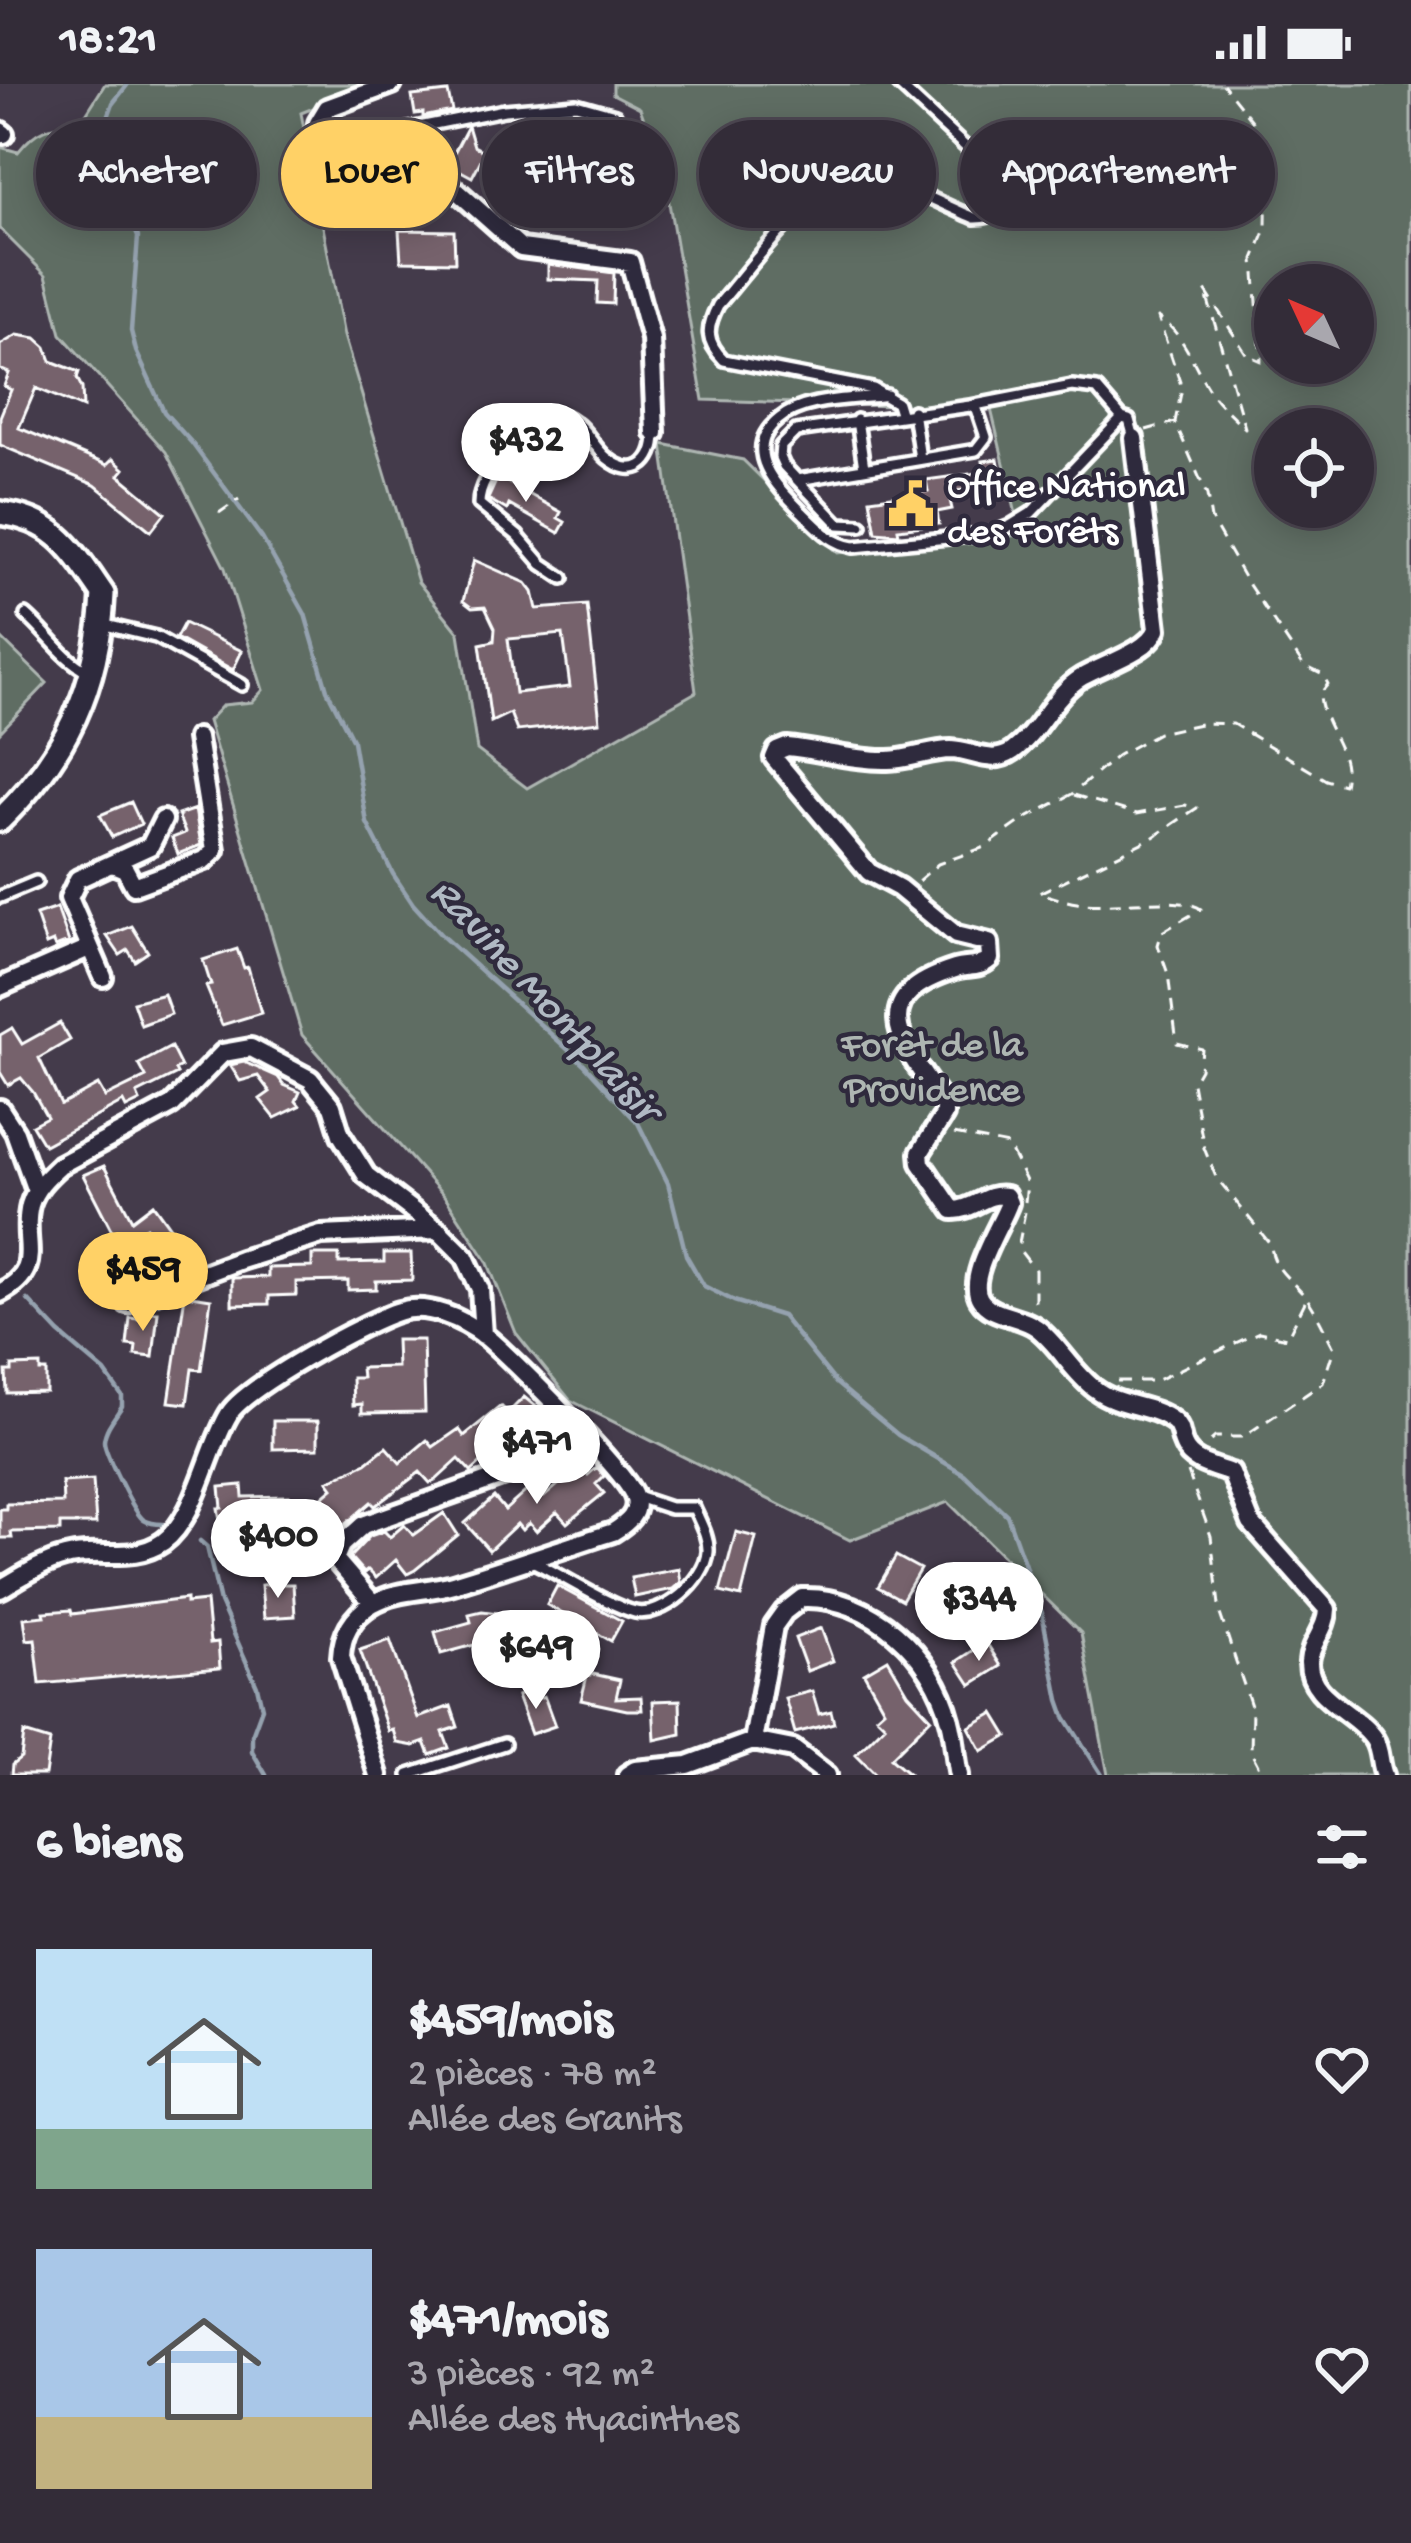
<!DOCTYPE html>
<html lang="fr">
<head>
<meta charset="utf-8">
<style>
	:root { --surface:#332c38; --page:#3e3843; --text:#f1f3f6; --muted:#a9a7ae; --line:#4e4853; --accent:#ffd166 }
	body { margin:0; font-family:"Gochi Hand",sans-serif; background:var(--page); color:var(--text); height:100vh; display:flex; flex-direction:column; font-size:45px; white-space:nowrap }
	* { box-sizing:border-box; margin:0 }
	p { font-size:39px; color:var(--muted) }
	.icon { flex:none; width:66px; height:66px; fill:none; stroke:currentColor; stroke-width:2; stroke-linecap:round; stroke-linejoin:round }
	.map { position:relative; height:1691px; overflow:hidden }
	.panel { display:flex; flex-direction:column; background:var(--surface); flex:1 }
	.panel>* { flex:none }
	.banner { position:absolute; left:36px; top:36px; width:1341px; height:108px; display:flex; gap:24px }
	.needle { width:78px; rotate:314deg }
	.fabs { position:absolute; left:1254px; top:180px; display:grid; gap:24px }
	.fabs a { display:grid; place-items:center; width:120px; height:120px; border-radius:50%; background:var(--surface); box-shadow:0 6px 30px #0003,0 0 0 3px var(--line); font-size:60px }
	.price { position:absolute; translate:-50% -102px; padding:0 27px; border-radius:42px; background:#fff; color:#222; font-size:39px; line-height:78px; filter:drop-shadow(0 3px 6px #0008) }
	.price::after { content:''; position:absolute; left:50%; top:72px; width:36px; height:27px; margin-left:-18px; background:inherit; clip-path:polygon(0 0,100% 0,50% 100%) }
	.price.selected { background:var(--accent); color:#111 }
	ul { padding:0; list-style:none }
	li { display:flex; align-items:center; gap:36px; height:300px; padding:0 36px }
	li span { display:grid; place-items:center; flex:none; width:336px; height:240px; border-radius:0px; color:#555 }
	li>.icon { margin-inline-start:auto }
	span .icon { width:144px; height:144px; fill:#fffc; stroke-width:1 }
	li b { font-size:51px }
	h2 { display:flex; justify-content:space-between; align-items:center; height:144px; padding:0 36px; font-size:51px }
	.chip { padding:0 42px; border-radius:54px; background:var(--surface); box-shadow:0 6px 30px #0003,0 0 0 3px var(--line); font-size:42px; line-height:108px }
	.chip.selected { background:var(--accent); color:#111 }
	.status { display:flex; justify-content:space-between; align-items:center; height:84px; padding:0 60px; background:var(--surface); direction:ltr }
	.status svg { height:33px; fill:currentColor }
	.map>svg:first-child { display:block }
</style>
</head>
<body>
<div class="status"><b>18:21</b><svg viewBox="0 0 49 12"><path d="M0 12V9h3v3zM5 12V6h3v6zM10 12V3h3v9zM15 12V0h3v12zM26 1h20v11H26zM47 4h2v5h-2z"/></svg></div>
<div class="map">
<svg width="1411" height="1691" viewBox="0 0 1411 1691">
	<rect width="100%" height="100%" fill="#443b4b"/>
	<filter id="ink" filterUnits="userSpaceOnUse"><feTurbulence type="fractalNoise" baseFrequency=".00833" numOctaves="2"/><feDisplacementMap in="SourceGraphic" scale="24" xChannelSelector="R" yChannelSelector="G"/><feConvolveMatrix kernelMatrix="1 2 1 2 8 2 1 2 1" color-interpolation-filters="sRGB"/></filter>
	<g filter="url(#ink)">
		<path fill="#5e6d64" stroke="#aeb6b2" stroke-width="3" fill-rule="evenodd" d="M105,0H373L301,29L344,252L418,498L459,549L477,666L527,704L696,608L662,360L743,376L838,469L1021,451L991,325L703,316L664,90L640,24L613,10V0H1411V1691H1108L1081,1549L948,1418L850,1456L570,1316L516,1249L487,1177L446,1114L302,951L208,637L223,621L252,618L263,606L225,484L166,368L61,250L46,191L0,145V63L18,68C36,45 49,41 79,41ZM1275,201H1353V279H1275ZM1275,345H1353V423H1275Z
			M0,553L47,599L0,648Z"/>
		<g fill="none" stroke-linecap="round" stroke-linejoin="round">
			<path stroke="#95a2af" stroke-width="4.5" d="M128,0L113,19L106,39L105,60L108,79L138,153L131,247L136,267L164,328L191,358L262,454L305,530L327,606L353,657L367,739L393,790L413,820L441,851L584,980L638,1039L668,1099L686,1171L704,1202L734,1217L782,1232L836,1299L898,1351L964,1390L1007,1431L1042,1529L1059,1616L1065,1633L1102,1691
				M0,1196H1
				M28,1216L59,1249L105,1288L122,1312V1322C115,1333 105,1344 104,1357C104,1367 135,1431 144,1436C149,1439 157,1440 163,1440
				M200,1457L207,1463L220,1518L257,1602L262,1624L252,1651V1667L266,1691"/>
		</g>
		<path fill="#76626c" stroke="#fff" stroke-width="3" fill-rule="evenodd" d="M448,8L452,27L423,33V29L415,30L412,12Z
			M468,42L474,62L485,68L472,93L448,80Z
			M350,86L388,88V109H378V115L350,114Z
			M399,146L454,147L455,178L401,177Z
			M548,180L614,189L613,220L597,219L598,197L548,195Z
			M17,251L36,254L46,263L51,277L79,288L77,294L82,304L83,324L36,304L19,344L107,381L113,375L124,385L119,391L165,429L151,447L95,401L0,361V333L11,306L4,302L9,289L0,285V261Z
			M998,375L1003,401L948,408L952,425L937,428L939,440L898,445L899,450L876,448L870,415L928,407L926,396L985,388L983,377Z
			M498,393L561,428L558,434L565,438L559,449L509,421L507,426L488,415Z
			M474,476L526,499L533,508L537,525L587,521L600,638L517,647L510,629L491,638L480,560L494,557L495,544L485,523L472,524L463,517ZM563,550L570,603L515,609L508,555Z
			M184,539L242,567L233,586L176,554Z
			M131,718L141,740L112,753L100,731Z
			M195,725L201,761L178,770L172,754L185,749L178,731Z
			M57,824L69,858L55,863L53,858L46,861L36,831Z
			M132,842L148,868L135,877L128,866L120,871L107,852Z
			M237,865L244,884L248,883L261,929L222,941L206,902L211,901L203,876Z
			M164,910L171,930L141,941L133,918Z
			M60,939L70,956L39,974L61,1021L98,1001L105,1013L146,993L139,980L171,963L181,983L175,986L177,990L137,1010L140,1017L126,1024L123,1018L44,1061L32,1041L47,1033L33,1008L21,994L8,1001L0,988V951L12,944L22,960Z
			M244,978L278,993L284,1001L300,1008L296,1017L300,1022L275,1034L260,1015L270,1008L258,992L240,997L230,981Z
			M104,1082L132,1136L153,1120L171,1145L156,1156L146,1143L120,1157L114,1151L83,1091Z
			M384,1169H411L412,1196L376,1197V1205L348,1206V1197L296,1198V1211L269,1212V1220L232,1221V1194L268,1193V1184L312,1183V1171H339V1179L384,1178Z
			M185,1211L211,1215L201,1286L192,1285L187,1320L169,1318Z
			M140,1228H158L153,1273L135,1271L136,1262L127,1261L130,1234L139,1235Z
			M396,1256H423L425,1328L362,1329V1320L353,1321L352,1294H362L361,1284L397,1283Z
			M40,1281V1287H46V1308L7,1309L6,1287H12V1282Z
			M524,1313L535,1322L525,1334L535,1346L517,1373L511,1375L499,1363L471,1388L459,1375L435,1397L430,1399L420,1388L375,1422L371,1418L342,1443L319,1416L333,1404L328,1397L366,1379L386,1363L400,1379L427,1356L433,1363L459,1345L464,1352L501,1322L508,1329Z
			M273,1337H318V1364L273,1365Z
			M580,1382L588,1391L597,1383L601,1388L604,1392L596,1400L604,1409L567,1439L557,1428L536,1447L529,1439L522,1446L517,1440L489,1466L465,1439L494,1413L505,1426L533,1401L544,1413Z
			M93,1396L96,1440H60V1447L11,1448L12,1454H0V1425H6V1420L63,1419L62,1398Z
			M242,1401L243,1413L289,1412L295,1476L269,1478L268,1466L226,1470L218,1424H222L220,1403Z
			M444,1429L458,1451L415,1486L407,1490L396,1476L376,1494L368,1486L364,1489L350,1473L370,1452L384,1447L390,1453L404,1441L413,1451Z
			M736,1448L756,1453L741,1513L720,1508Z
			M896,1472L920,1485L902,1516L878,1503Z
			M679,1485L681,1498L673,1505L635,1513L631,1494Z
			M272,1500H293L295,1532L264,1534L261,1501Z
			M557,1502L622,1537L611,1557L547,1521Z
			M952,1504L971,1524L946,1549L926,1529Z
			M186,1515V1519L206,1517L210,1559L218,1558L220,1584L40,1600L35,1555L27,1556L24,1534L45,1532L44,1528L71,1526L72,1530Z
			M482,1527L523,1532L525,1561L508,1559L510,1566L489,1572L485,1558L441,1570L435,1548L471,1538L469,1530Z
			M821,1544L833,1577L807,1587L795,1554Z
			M390,1556L418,1634L451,1622L458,1643L443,1648L449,1664L430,1671L425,1658L414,1662L397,1659L393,1646L388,1647L360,1566Z
			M986,1558L1001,1582L971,1601L956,1578Z
			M888,1575L908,1609L931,1634L891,1674L911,1691H877L856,1670L885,1641L876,1632L884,1625L864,1589Z
			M593,1590L620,1596L616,1614L641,1613L642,1626H627L581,1616L587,1592Z
			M532,1606L535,1616L544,1612L555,1642L531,1650L517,1612Z
			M812,1607L819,1630L831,1627L834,1639L795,1649L785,1614Z
			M680,1616L681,1650L655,1656L653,1617Z
			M994,1629L1008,1652L982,1667L969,1643Z
			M24,1649L50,1657L45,1691H11L12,1681L21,1674Z"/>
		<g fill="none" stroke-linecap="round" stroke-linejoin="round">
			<defs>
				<path id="service" d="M898,0L999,94L1007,107C1002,126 995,134 975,134C949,124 896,95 871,93C816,87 753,182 718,221C706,244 705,257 724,276L873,305L897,319L900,329
					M390,59L404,46L504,26L576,20L615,31
					M887,311C855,316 805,313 779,335C740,366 776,402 801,427C818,443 830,459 854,463L990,450L1010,442L1031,429L1122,334L1129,336L1134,354
					M970,322L1072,302L1097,305L1122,334
					M913,327L920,375
					M857,336L864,384
					M798,396L976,366L986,353L977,326L970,322L796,347L781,362L780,373L784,382L839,440L861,441
					M563,494L542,480L518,452L479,420C479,399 496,380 508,363C522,339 549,317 576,339C588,348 595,364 607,374C634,396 655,380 655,349
					M26,531C47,549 63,575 87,587
					M102,540L156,553L242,601
					M0,813L36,798
					M534,1478C560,1490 609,1522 635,1528C663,1534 706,1496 708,1468C709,1453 700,1438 694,1424H670L634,1412
					M409,1691L504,1660"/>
				<path id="minor" d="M392,0L327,24L318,39L320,47L334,57L377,56L398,63L439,91L521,164L630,178L651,255L655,349
					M0,47L4,50
					M1134,354L1157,545C1150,567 1102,581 1082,593C1052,611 1041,646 1013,667C992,682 974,667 951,666C931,666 909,676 888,676C855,677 820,666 787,663L777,667L774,674L869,788L899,804L956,851L989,859L990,875C979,885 968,881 955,885C859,915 905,963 944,1021V1031L920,1069L921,1079L953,1126C973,1127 985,1108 1006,1112L1009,1119C1002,1140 966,1193 980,1215C991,1233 1020,1231 1037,1244C1059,1261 1073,1289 1095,1305C1118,1323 1151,1320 1173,1337C1182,1344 1179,1352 1184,1362C1191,1379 1215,1383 1231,1389L1251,1439L1327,1525C1327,1545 1310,1559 1309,1578C1308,1615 1357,1628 1374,1655C1381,1666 1379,1680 1384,1691
					M113,780L125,785L134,802L205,776L215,766L197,654
					M103,893L69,814L78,795L150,762L163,736
					M0,903L89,864
					M0,1025L15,1048L36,1107
					M0,1209C47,1184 20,1160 30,1121C35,1104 47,1093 60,1081L172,1021L223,969L251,964L310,995L332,1022L341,1051L366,1091L438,1146L465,1173L480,1205L483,1251
					M127,1219L241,1176L321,1151L437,1146
					M0,1505C21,1493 42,1479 65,1473C98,1464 133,1479 163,1458C197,1433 207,1366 229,1330C245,1303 368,1236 400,1227C428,1219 463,1235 485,1252C509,1272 626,1388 634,1412C641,1429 626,1440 613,1448C560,1465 507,1484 453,1500C426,1508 397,1505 372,1520C351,1533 342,1550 341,1573L378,1691
					M373,1519L335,1475L341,1461L363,1441L592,1360
					M753,1657L774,1542L784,1528L802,1514C870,1511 934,1571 950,1636C955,1654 955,1673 959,1691
					M627,1691L635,1686L688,1681L753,1657L793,1665L827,1691"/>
				<path id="tertiary" d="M0,429C56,436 72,465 103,510C99,602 66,672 0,736"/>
			</defs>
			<use href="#service" stroke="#fff" stroke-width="18"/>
			<use href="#minor" stroke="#fff" stroke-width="26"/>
			<use href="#tertiary" stroke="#fff" stroke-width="30"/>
			<path stroke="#fff" stroke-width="3" stroke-dasharray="12 9" stroke-linecap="butt" d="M1146,346L1175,338
				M219,429L239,415
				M1074,711L1137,730L1185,721L1197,724L1152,754L1039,809C1051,812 1064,817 1077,819C1109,825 1179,810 1201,825L1162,848L1158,861L1168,890L1177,959L1202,965L1200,985L1192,999L1204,1064L1216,1093L1271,1161C1272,1187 1297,1199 1310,1219C1319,1233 1326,1249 1334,1264L1323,1299L1243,1353H1215L1206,1361
				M918,797L938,780L985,763L1023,736L1072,710L1118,671L1158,649L1204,639L1233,640L1326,696L1344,701C1352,665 1321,644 1320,610L1328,600L1323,591L1303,581L1245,495L1211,435L1207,411L1175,338L1182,304L1158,233C1184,249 1194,283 1210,307C1219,321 1233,332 1245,344L1205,206L1247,271L1261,277L1254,175L1266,145L1267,72L1253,38L1223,0
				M954,1050L1008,1061L1027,1099L1025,1118
				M1025,1128L1018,1164L1035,1186V1226
				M1117,1297H1155L1259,1248L1287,1254L1306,1216
				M1188,1388L1211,1452L1220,1530L1252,1625L1251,1668L1263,1691"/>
			<use href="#service" stroke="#2f2a3d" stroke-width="9"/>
			<use href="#minor" stroke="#2f2a3d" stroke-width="16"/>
			<use href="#tertiary" stroke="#2f2a3d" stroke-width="21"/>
		</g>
	</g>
	<defs>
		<symbol id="civic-bare" viewBox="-9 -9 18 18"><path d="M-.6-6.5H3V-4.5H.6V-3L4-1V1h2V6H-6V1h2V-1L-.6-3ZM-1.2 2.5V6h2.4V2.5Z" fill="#ffd166" stroke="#2f2a3d" stroke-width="2.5" paint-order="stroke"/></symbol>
	</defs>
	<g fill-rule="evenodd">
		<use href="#civic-bare" x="878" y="387" width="66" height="66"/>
	</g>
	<g text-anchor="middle" stroke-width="9" stroke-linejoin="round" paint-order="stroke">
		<g font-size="39" fill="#fff" stroke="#2f2a3d" text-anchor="start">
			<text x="947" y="412">Office National<tspan x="947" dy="45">des Forêts</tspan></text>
		</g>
		<g font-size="39" fill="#aeb6b2" stroke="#2f2a3d">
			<text x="932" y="971">Forêt de la<tspan x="932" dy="45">Providence</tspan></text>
		</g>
		<g font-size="42" font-style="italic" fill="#b0b9c3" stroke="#2f2a3d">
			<text transform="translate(548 913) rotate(47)" y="15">Ravine Montplaisir</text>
		</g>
	</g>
</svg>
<div class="fabs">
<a><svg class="needle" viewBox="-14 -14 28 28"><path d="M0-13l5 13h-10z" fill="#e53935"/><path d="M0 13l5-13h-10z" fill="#a9a7ae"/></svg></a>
<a><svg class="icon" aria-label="locate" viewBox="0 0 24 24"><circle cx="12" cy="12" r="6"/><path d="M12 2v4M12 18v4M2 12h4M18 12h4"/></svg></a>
</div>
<b class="price" style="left:526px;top:421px">$432</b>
<b class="price selected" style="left:143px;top:1250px">$459</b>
<b class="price" style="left:537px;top:1423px">$471</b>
<b class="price" style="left:278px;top:1517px">$400</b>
<b class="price" style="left:979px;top:1580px">$344</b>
<b class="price" style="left:536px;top:1628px">$649</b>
<div class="banner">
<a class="chip">Acheter</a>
<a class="chip selected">Louer</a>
<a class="chip">Filtres</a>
<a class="chip">Nouveau</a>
<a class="chip">Appartement</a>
</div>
</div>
<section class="panel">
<h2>6 biens<svg class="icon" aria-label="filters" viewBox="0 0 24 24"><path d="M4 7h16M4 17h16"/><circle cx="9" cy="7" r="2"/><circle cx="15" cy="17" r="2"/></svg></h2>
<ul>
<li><span style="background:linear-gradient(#bfe0f5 75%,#7fa58c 0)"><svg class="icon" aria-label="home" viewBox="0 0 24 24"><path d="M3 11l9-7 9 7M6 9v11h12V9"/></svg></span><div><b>$459/mois</b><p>2 pièces · 78 m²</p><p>Allée des Granits</p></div><svg class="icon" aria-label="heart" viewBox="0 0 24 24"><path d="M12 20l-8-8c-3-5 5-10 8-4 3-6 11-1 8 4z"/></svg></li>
<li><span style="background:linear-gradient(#a9c7e8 70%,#c2b280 0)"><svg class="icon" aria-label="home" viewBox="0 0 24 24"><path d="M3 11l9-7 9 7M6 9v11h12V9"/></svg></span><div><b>$471/mois</b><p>3 pièces · 92 m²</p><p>Allée des Hyacinthes</p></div><svg class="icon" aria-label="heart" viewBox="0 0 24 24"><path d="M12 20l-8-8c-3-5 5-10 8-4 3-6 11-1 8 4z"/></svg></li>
</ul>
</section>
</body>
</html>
